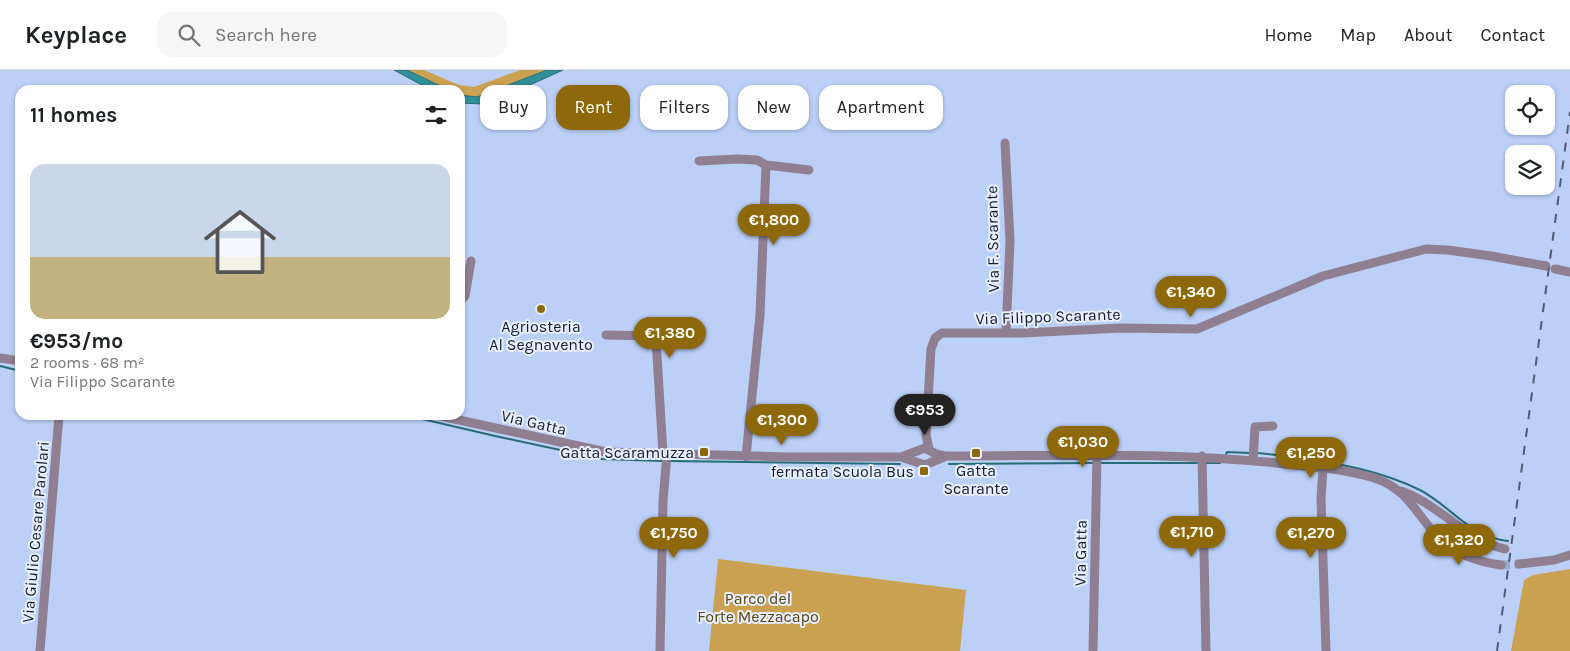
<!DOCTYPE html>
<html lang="en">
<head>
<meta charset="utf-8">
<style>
	:root { --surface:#fff; --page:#f6f6f6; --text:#202124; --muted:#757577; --line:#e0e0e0; --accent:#8d690c }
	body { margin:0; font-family:Karla,sans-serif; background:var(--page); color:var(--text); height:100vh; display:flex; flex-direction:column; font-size:19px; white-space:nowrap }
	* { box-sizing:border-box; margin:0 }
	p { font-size:16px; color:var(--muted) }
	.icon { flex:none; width:28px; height:28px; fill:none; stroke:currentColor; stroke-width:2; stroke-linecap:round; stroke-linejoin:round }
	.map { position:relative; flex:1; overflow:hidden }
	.details { position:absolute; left:15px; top:15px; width:450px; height:335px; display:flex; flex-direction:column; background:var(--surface); border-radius:15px; box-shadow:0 1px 4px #0004 }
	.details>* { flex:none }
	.top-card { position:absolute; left:480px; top:15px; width:475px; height:45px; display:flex; gap:10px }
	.buttons { position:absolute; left:1505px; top:15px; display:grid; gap:10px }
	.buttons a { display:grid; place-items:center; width:50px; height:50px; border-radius:10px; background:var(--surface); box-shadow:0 1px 4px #0004; font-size:25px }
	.price { position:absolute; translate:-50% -42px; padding:0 11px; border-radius:18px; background:var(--accent); color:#fff; font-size:16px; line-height:32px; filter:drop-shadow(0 1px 2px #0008) }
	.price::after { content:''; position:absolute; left:50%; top:30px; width:15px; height:11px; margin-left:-8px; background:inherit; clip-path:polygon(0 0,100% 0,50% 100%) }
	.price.on { background:#222; color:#fff }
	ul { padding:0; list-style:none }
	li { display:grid; align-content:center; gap:10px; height:265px; padding:0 15px }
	li span { display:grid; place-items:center; height:155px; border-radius:15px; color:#555 }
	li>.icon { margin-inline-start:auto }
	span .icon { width:90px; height:90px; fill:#fffc; stroke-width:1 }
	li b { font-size:21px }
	h2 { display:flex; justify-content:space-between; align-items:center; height:60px; padding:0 15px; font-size:21px }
	.tag { padding:0 18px; border-radius:15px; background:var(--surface); box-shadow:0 1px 4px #0004; font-size:18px; line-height:45px }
	.tag.on { background:var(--accent); color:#fff }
	header { display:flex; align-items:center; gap:30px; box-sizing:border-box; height:70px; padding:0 25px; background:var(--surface); border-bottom:1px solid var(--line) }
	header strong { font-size:24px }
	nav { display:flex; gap:28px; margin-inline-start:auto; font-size:18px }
	.search { width:350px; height:45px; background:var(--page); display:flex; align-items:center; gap:12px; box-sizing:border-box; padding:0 18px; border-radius:15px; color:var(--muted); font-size:19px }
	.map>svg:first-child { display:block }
</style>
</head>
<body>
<header>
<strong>Keyplace</strong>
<div class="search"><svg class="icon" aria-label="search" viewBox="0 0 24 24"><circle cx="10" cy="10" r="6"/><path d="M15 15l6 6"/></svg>Search here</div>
<nav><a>Home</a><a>Map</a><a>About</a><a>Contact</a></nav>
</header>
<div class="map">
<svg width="1570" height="581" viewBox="0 0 1570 581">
	<rect width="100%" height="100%" fill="#bbcff7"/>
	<path fill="#caa251" d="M407,0H424L459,15L474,17L520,0H547L476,27L462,26L460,25V20H449Z
		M718,489L966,520L960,581H709Z
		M1570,499V581H1511L1524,510L1533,505Z"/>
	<path fill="#309098" stroke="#276d78" d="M394,0H407L449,20H431Z
		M547,0H563L499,29L483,34L460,33V25L477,27Z"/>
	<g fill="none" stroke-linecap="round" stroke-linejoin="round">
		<path stroke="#276d78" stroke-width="2" d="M0,296L20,301
			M405,345L495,366L602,389L663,391
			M1258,383C1270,384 1283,386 1295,388C1339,393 1381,401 1420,420C1451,436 1469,467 1508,471
			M1226,384L1227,382L1250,383
			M670,391L900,394
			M1099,393H1200
			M1204,393H1220
			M949,394L1095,393"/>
		<path stroke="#99abcf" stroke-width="9" stroke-dasharray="9 4.5" stroke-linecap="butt" d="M1501,495L1519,494"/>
		<path stroke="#8f7f91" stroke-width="9" d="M1005,73L1010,171L1006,263
			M699,91L737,89L757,90L766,95L809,100
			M1555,199L1570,202
			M460,231L465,226L471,191
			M606,265L652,266L656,269L663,384
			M0,288L20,291
			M436,345L606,382L787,387H901L925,395L944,387
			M929,379L926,365L931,279L935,268L942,263H1023L1121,258L1197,259L1323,206L1426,179L1448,180L1491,186L1546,196
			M1202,386L1206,581
			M746,387L760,245L766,95
			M901,387L925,378L936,384L945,386C1058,386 1172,381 1285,394C1314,397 1345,399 1374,408C1410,419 1418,449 1442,471C1459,486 1479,492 1501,495
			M1253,390L1255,357L1273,356
			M1323,398L1321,428L1326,581
			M1401,421C1439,434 1465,470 1505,479
			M1519,494L1554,490L1570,485
			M40,581L59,345
			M660,581L663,431L667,384
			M1093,581L1097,386"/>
		<path stroke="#4f5c75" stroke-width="2" stroke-dasharray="9 9" stroke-linecap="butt" d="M1497,581L1570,42"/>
	</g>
	<g fill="#8d690c" stroke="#e8f0ff" stroke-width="2">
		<circle cx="541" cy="239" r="5"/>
		<rect x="699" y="377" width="10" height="10" rx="2.5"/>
		<rect x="971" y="378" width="10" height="10" rx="2.5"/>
		<rect x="919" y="396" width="10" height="10" rx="2.5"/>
	</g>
	<g text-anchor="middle" stroke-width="4" stroke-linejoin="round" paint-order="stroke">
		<g font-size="16" fill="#131c2e" stroke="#e8f0ff">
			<text transform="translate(992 169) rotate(-91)" y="6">Via F. Scarante</text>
			<text transform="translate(1048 246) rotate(-2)" y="6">Via Filippo Scarante</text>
			<text transform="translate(534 352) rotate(13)" y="6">Via Gatta</text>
			<text transform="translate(35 462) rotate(-85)" y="6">Via Giulio Cesare Parolari</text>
			<text transform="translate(1080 483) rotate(-89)" y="6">Via Gatta</text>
		</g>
		<g font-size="16" fill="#131c2e" stroke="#e8f0ff">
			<text x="541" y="262">Agriosteria<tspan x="541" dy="18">Al Segnavento</tspan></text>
			<text x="694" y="388" text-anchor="end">Gatta Scaramuzza</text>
			<text x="976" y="406">Gatta<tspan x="976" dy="18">Scarante</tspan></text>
			<text x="914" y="407" text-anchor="end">fermata Scuola Bus</text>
		</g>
		<g font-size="16" fill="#5a4414" stroke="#e8f0ff">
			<text x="758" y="534">Parco del<tspan x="758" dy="18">Forte Mezzacapo</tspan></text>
		</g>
	</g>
</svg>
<div class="buttons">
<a><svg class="icon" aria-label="locate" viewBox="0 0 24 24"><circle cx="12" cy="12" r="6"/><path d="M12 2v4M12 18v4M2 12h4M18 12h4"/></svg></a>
<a><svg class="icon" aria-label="layers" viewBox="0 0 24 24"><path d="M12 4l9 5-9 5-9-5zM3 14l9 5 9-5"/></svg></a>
</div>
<b class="price" style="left:774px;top:176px">€1,800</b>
<b class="price" style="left:1191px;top:248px">€1,340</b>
<b class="price" style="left:670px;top:289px">€1,380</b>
<b class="price on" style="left:925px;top:366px">€953</b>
<b class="price" style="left:782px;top:376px">€1,300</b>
<b class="price" style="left:1083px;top:398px">€1,030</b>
<b class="price" style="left:1311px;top:409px">€1,250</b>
<b class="price" style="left:1192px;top:488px">€1,710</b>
<b class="price" style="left:674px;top:489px">€1,750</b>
<b class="price" style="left:1311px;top:489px">€1,270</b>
<b class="price" style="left:1459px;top:496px">€1,320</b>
<div class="top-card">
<a class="tag">Buy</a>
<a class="tag on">Rent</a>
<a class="tag">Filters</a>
<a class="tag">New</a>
<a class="tag">Apartment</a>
</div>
<section class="details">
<h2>11 homes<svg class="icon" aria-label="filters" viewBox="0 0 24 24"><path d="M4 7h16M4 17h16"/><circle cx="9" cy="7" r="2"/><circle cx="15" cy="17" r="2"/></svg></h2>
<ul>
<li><span style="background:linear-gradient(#c9d6e8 60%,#c2b280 0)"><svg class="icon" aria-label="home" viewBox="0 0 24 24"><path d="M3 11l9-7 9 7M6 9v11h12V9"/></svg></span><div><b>€953/mo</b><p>2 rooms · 68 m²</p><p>Via Filippo Scarante</p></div></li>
</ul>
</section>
</div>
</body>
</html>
